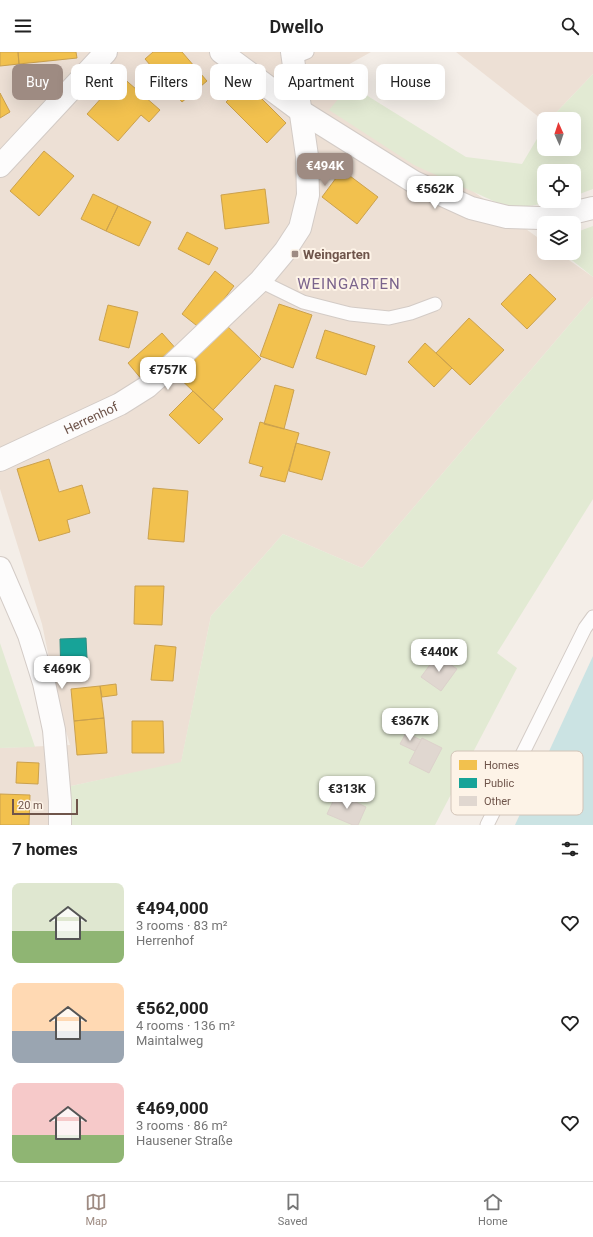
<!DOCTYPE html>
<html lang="en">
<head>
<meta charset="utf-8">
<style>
	:root { --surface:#fff; --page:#f6f6f6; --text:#222; --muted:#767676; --line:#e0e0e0; --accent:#9e8b82 }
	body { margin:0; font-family:Roboto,sans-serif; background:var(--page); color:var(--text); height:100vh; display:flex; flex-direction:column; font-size:15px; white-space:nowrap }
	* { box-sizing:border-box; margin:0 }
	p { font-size:13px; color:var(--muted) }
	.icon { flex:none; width:22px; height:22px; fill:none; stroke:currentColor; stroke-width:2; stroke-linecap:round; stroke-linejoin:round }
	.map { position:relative; height:773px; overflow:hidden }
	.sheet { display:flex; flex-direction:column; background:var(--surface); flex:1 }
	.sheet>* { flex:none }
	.guide { position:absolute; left:12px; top:12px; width:569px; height:36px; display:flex; gap:8px }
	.needle { width:26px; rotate:357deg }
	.buttons { position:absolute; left:537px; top:60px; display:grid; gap:8px }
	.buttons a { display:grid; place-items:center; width:44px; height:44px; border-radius:8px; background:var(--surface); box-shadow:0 4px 16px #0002; font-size:20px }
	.scale { position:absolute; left:12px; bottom:10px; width:66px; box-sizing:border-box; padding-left:4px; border:2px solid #6f554b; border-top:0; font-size:11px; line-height:14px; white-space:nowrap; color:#6f554b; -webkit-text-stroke:3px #fdf3e7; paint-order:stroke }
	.price { position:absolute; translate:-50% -34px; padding:0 9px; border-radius:8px; background:#fff; color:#222; font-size:13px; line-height:26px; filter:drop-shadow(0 1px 2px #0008) }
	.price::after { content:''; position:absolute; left:50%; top:24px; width:12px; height:9px; margin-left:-6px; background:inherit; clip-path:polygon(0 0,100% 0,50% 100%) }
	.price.active { background:var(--accent); color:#fff }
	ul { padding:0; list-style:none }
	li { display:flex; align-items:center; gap:12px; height:100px; padding:0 12px }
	li span { display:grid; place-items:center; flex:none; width:112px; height:80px; border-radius:8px; color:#555 }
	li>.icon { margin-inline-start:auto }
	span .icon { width:48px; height:48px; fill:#fffc; stroke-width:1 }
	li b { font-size:17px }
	h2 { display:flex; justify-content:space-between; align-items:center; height:48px; padding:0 12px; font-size:17px }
	.chip { padding:0 14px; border-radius:8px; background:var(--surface); box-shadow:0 4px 16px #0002; font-size:14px; line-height:36px }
	.chip.active { background:var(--accent); color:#fff }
	header { display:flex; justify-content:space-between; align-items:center; height:52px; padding:0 12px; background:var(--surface); font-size:18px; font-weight:600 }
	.dock { display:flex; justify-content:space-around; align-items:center; height:56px; border-top:1px solid var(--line); background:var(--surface); font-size:11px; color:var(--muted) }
	.dock a { display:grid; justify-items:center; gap:2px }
	.dock .active { color:var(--accent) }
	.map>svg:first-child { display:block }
</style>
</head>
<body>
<header><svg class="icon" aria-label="menu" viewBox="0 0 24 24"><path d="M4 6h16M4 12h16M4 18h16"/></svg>Dwello<svg class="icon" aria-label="search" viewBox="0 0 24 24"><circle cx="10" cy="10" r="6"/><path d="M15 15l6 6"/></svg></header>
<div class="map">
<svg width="593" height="773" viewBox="0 0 593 773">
	<rect width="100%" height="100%" fill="#f4eee8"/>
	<path fill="#ede0d5" d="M0,0H371L319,29L544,190V201H559L593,225V245L362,516L283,482L211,564L181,711L71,734V773H0V696L70,693L59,655L42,572L0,437Z
		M456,0H593V22L550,67H544V69Z"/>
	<path fill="#e2ead3" d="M593,22V137L574,144V119H544V149H559L511,157L414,113L329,58L350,33L466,105L522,112L544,75V97H574V67H550Z
		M593,174V225L563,201H574V181Z
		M593,245V447L497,601L517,616L435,773H71V734L181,710L211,564L283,482L362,516Z
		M0,591L35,695L0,696Z"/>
	<path fill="#cbe3e3" d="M593,604V773H515Z"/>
	<path fill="#f2c14e" stroke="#cba14d" d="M0,0H18L19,12L0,14Z
		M18,0H76L77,6L19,12Z
		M153,0H182L207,29L182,50L145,7Z
		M121,24L160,58L149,70L141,63L118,89L87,62Z
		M246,31L286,71L267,91L226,50Z
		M0,41L10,60L0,66Z
		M44,99L74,124L39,164L10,139Z
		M342,118L378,145L357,172L322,145Z
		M265,137L269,171L225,177L221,143Z
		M93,142L118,154L106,179L81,167Z
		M118,154L151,170L139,194L106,179Z
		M187,180L218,196L209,213L178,197Z
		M215,219L234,234L201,277L182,262Z
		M530,222L556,247L527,277L501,252Z
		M279,252L312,263L293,316L260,304Z
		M108,253L138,260L129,296L99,288Z
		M469,266L504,298L470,333L436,301Z
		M224,271L261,307L213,358L175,322Z
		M325,278L375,294L366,323L316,306Z
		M162,281L178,299L143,329L128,311Z
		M425,291L452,316L434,335L408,310Z
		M275,333L294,338L284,377L264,372Z
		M193,339L223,367L199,392L169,363Z
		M260,370L299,381L285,430L260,424L263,415L249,411Z
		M296,391L330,400L322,428L289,419Z
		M49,407L59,440L82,433L90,461L67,468L70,480L39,489L17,417Z
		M153,436L188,439L184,490L148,487Z
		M135,534H164L162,573L134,572Z
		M155,593L176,595L173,629L151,628Z
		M116,632L117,643L102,645L100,634Z
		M100,634L104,666L74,669L71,637Z
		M104,666L107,701L77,703L74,669Z
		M132,669H163L164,701H132Z
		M17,710L39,711L38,732L16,731Z
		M0,742L30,743L29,773H0Z"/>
	<path fill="#17a398" stroke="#318c81" d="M86,586L88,626L61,627L60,587Z"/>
	<path fill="#e0d7d0" stroke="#dcd1cb" d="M437,603L457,617L441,639L421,625Z
		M406,681L421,688L415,699L400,692Z
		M422,686L442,696L429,721L409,711Z
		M337,741L366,755L358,773H353L327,762Z"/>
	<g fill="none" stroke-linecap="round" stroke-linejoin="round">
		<defs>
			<path id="service" d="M292,6L307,0
				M260,229L303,250L350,262L389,266L411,261L435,252
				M487,773L585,576L593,565"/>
			<g id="minor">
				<path d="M221,0L299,58L414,130L471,156L507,165L540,166L572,161L593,156"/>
				<path d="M0,114L106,0"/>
				<path id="s1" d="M0,408L120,352L147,335L176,309L260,229L285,199L300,176L308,143L307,104L292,0"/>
			</g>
			<path id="tertiary" d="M0,516L29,583L44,631L54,678L60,749V773"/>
		</defs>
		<use href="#service" stroke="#d3cbc6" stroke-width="15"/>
		<use href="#minor" stroke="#d3cbc6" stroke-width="24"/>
		<use href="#tertiary" stroke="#d3cbc6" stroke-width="24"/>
		<use href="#service" stroke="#fdfcfc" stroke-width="13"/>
		<use href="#minor" stroke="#fdfcfc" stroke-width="22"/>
		<use href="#tertiary" stroke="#fdfcfc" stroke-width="22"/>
	</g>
	<rect fill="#9e8b82" stroke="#fdf3e7" stroke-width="1.5" x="291" y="198" width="8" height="8" rx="2"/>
	<g text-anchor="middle" stroke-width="4" stroke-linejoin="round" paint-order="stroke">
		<g font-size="13" font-weight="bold" fill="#6f554b" stroke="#fdf3e7" text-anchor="start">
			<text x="303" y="207">Weingarten</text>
		</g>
		<g font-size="13" fill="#6f554b" stroke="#fdf3e7">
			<text dy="5" stroke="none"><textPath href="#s1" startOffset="100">Herrenhof</textPath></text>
		</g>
		<g font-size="15" letter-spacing="1" fill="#7a638c" stroke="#fdf3e7">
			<text x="349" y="237">WEINGARTEN</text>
		</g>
	</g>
	<rect x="451" y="699" width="132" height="64" rx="6" fill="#fdf3e7" stroke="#d2c4b8" stroke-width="1"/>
	<rect x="459" y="708" width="18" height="10" fill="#f2c14e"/>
	<rect x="459" y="726" width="18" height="10" fill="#17a398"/>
	<rect x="459" y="744" width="18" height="10" fill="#e0d7d0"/>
	<g font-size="11" fill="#6f554b">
		<text x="484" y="717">Homes</text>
		<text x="484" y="735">Public</text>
		<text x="484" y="753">Other</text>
	</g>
</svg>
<div class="buttons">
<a><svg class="needle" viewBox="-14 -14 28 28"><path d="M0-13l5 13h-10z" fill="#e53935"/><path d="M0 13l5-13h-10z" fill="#767676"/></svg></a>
<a><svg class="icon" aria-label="locate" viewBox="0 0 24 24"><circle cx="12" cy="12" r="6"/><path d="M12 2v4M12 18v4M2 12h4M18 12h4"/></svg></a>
<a><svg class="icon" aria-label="layers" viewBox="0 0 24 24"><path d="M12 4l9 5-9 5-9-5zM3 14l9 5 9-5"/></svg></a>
</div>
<div class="scale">20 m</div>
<b class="price active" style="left:325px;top:135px">€494K</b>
<b class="price" style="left:435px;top:158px">€562K</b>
<b class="price" style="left:168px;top:339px">€757K</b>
<b class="price" style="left:439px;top:621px">€440K</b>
<b class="price" style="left:62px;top:638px">€469K</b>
<b class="price" style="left:410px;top:690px">€367K</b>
<b class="price" style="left:347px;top:758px">€313K</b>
<div class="guide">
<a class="chip active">Buy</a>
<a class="chip">Rent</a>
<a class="chip">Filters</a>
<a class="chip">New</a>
<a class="chip">Apartment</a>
<a class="chip">House</a>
</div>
</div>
<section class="sheet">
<h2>7 homes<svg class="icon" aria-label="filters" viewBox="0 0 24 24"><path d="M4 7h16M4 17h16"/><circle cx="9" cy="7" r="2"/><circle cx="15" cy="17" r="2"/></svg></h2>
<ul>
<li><span style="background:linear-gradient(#dfe7d0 60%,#8fb573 0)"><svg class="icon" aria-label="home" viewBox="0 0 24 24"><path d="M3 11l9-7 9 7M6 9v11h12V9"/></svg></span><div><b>€494,000</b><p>3 rooms · 83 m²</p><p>Herrenhof</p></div><svg class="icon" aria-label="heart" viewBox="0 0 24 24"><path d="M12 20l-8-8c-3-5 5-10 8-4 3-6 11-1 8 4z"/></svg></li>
<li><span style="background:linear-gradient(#ffd9b3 60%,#9aa5b1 0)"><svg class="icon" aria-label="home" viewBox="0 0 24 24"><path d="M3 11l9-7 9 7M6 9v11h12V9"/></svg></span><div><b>€562,000</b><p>4 rooms · 136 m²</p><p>Maintalweg</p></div><svg class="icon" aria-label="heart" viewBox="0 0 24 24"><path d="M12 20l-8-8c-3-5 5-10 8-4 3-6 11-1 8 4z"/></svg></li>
<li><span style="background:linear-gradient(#f6c9c9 65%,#8fb573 0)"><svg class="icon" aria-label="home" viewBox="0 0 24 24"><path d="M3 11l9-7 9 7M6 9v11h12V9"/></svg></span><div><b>€469,000</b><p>3 rooms · 86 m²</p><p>Hausener Straße</p></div><svg class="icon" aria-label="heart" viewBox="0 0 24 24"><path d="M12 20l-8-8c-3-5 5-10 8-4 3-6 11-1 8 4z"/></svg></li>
</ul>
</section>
<nav class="dock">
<a class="active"><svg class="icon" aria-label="map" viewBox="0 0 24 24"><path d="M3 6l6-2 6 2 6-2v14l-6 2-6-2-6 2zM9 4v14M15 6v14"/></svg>Map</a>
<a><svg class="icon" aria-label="saved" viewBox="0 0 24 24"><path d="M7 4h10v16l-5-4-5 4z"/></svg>Saved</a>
<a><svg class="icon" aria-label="home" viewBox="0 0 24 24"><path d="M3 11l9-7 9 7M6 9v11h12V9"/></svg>Home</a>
</nav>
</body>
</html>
